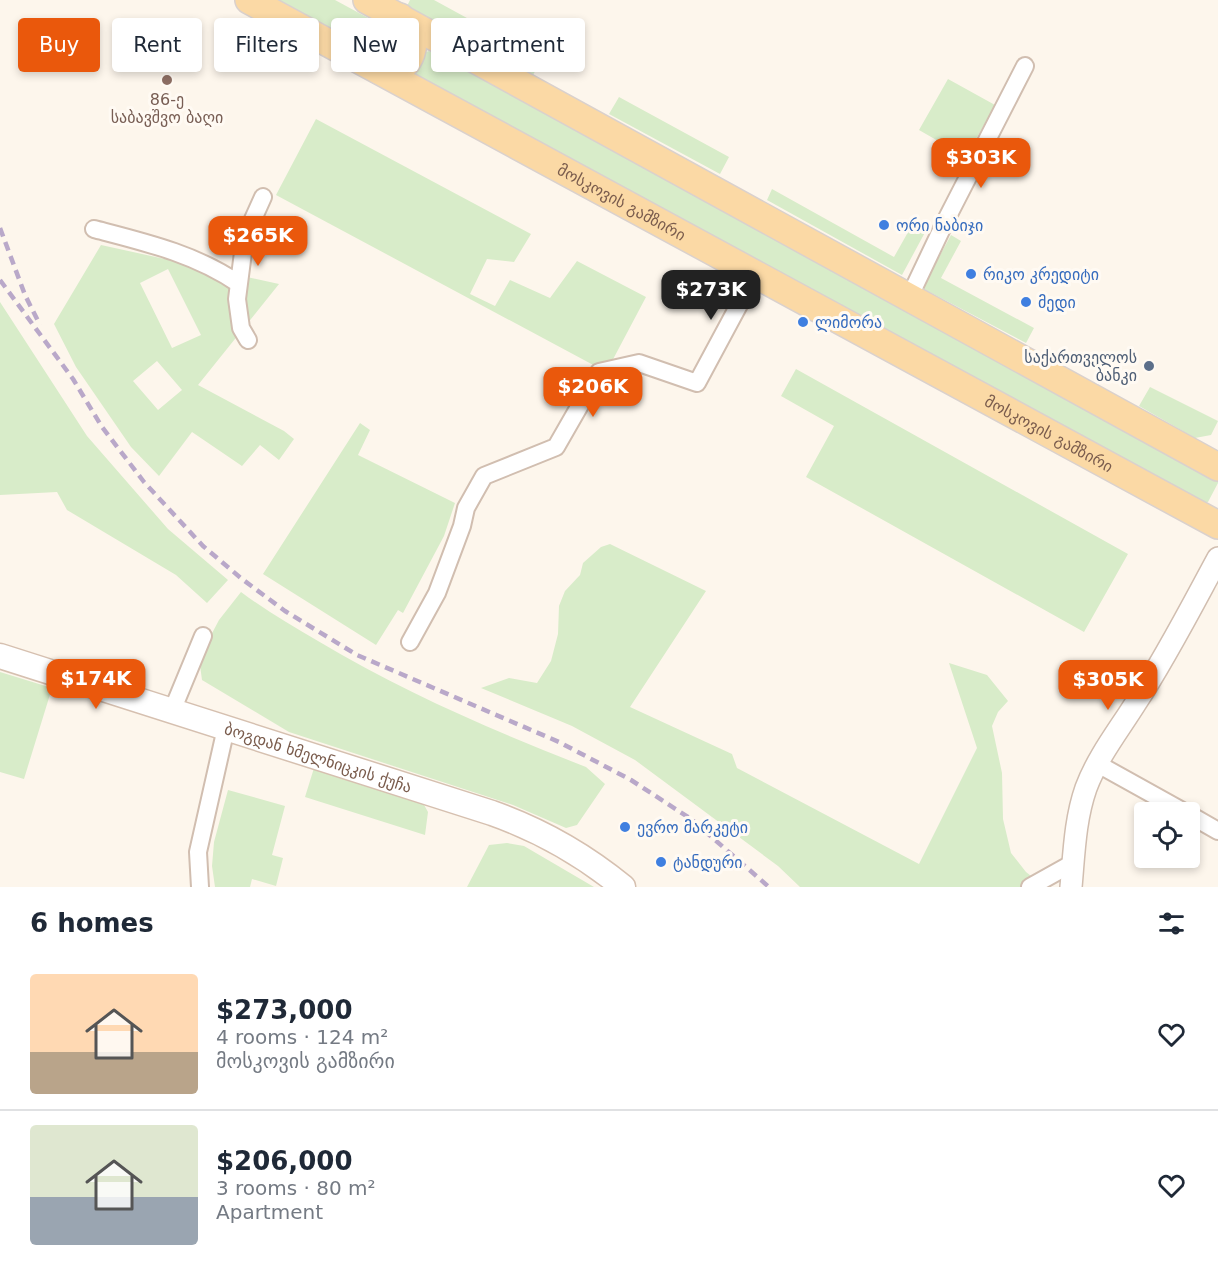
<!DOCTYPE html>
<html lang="en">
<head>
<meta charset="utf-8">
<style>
	:root { --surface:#fff; --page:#f2f2f3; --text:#1f2937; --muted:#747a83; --line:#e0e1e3; --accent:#ea580c }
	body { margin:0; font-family:"DejaVu Sans","Noto Sans Georgian",sans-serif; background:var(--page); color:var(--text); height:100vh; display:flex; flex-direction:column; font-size:22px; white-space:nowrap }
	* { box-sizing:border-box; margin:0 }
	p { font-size:20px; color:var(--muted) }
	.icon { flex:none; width:33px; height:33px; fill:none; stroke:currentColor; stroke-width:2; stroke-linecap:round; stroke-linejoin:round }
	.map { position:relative; height:887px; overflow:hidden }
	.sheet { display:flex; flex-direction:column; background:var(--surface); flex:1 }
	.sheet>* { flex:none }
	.guide { position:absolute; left:18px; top:18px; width:600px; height:54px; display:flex; gap:12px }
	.buttons { position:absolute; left:1134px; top:802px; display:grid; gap:12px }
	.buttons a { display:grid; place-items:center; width:66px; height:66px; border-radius:6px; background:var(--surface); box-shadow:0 3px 9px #0003; font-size:30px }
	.price { position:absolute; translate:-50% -51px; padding:0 14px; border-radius:12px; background:var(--accent); color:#fff; font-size:20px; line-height:39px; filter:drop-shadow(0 2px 3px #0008) }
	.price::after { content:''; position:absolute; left:50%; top:36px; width:18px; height:14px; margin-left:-9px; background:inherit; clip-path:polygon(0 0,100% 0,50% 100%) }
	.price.current { background:#222; color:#fff }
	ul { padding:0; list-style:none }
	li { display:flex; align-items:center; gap:18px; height:150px; padding:0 30px }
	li+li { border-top:2px solid var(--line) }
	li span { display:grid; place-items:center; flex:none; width:168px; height:120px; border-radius:6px; color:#555 }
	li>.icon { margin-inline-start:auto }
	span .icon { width:72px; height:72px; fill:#fffc; stroke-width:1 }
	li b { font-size:26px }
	h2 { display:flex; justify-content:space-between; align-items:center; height:72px; padding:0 30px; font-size:26px }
	.pill { padding:0 21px; border-radius:6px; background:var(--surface); box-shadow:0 3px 9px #0003; font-size:21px; line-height:54px }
	.pill.current { background:var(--accent); color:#fff }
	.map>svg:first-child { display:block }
</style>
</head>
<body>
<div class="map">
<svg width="1218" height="887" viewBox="0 0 1218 887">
	<rect width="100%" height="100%" fill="#fdf6ec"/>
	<path fill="#d8ecc9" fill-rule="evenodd" d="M267,0H335L396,33L398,37L386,61Z
		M410,0H434L542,59L533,75L407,6Z
		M429,51L1218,473V483L1208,502L1202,503L415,75V71L423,53Z
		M948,79L995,105L966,157L919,130Z
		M619,97L729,157L720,174L609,114Z
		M316,119L531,234L514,262L487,259L470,294L495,306L510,280L550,298L577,261L646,297L610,365L597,367L276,195Z
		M772,189L894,257L916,218L929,225L902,275L767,200Z
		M951,235L961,241L941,278L1034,328L1026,343L922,288Z
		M101,245L279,284L198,385L284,431L294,439L279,460L260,445L242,466L192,432L159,476L131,447L76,367L54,324ZM168,269L201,335L172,348L140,283ZM157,361L182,390L158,410L133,381Z
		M0,302L87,436L168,529L228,580L207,603L176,575L67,510L57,492L0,495Z
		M796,369L1128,554L1084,632L806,477L834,426L781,396Z
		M1150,387L1218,421L1211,435L1195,438L1139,406Z
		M360,423L370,430L358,455L455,503L444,536L403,613L398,610L376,645L263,574Z
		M610,544L706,591L630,707L732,754L737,768L919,864L977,748L949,663L987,675L1008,701L998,712L992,726L1002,773L1003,819L1011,853L1026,872L1036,880L1022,887H800L778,866L635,760L572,726L481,688L509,678L537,683L551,661L558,634L559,606L565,591L580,575L583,563L601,547Z
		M241,592C265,610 292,626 318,641C403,692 494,731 586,767L605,784L577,825L566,828L513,805L289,732L202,680L199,658L219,620Z
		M0,672L52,688L24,779L0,772Z
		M314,768L423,803L428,812L425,835L305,797Z
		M228,790L285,806L272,855L283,858L276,886L252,879L250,887H215L212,866L214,842Z
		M507,843L524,846L594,887H467L489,845Z"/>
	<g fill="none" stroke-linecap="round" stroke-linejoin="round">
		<defs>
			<path id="minor" d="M94,229C144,242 196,254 239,284
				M909,298L946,220L1025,66
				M248,340L241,328L237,299L245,237L263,197
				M410,642L437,593L462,526L466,508L484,476L556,447L599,372L639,363L697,383L755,275
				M172,711L203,636
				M1096,763L1186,813
				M1190,815L1218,831
				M200,887L198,852L226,728
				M1030,887L1073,863"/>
			<path id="tertiary" d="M1071,887C1074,854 1075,819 1086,788C1098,756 1119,730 1137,701C1167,655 1192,606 1218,558"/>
			<g id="secondary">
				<path id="s1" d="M0,656L492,813C540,830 584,855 623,887"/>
			</g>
			<g id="primary">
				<path id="s2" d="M249,0L1218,525"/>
				<path d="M367,0L1218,467"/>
				<path d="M379,70C384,70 390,71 394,70C411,67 417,42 410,29C407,25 403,21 400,17"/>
			</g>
		</defs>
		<use href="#minor" stroke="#d1beb0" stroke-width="20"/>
		<use href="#tertiary" stroke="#d1beb0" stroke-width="24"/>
		<use href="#secondary" stroke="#d6c0b0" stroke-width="27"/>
		<use href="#primary" stroke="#dad1cd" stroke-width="30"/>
		<use href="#minor" stroke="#fff" stroke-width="16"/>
		<use href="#tertiary" stroke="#fff" stroke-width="21"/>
		<use href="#secondary" stroke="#fff" stroke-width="24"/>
		<use href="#primary" stroke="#fbd9a5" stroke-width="27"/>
		<path stroke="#b9a8c9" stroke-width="4.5" stroke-dasharray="9 6" stroke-linecap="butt" d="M0,228L25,295L40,325
			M0,280L73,379L102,427L144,482L203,546L242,579L285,611L357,655L559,742L631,780L691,819L769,887"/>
	</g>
	<circle fill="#8d6e63" stroke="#fffaf3" stroke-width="2" cx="167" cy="80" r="6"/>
	<g fill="#3f7fe0" stroke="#fffaf3" stroke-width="2">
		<circle cx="884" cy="225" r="6"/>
		<circle cx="971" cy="274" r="6"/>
		<circle cx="1026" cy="302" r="6"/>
		<circle cx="803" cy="322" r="6"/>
		<circle cx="625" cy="827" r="6"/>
		<circle cx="661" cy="862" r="6"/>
	</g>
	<circle fill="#5c6f8a" stroke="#fffaf3" stroke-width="2" cx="1149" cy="366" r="6"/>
	<g text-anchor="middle" stroke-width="6" stroke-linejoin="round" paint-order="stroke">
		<g font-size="16" fill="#785e54" stroke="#fffaf3">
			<text x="167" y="105">86-ე<tspan x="167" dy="18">საბავშვო ბაღი</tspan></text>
		</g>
		<g font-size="16" fill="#7a5c4d" stroke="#fffaf3">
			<text dy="6" stroke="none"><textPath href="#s2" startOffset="424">მოსკოვის გამზირი</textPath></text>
			<text dy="6" stroke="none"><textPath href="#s2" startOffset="910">მოსკოვის გამზირი</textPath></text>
			<text dy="6" stroke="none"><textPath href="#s1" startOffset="334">ბოგდან ხმელნიცკის ქუჩა</textPath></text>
		</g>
		<g font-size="16" fill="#366cbe" stroke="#fffaf3" text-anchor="start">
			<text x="896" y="231">ორი ნაბიჯი</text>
			<text x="983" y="280">რიკო კრედიტი</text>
			<text x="1038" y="308">მედი</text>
			<text x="815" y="328">ლიმორა</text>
			<text x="637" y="833">ევრო მარკეტი</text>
			<text x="673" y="868">ტანდური</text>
		</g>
		<g font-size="16" fill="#4e5e75" stroke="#fffaf3" text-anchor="end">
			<text x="1137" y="363">საქართველოს<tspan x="1137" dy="18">ბანკი</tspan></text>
		</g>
	</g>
</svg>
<div class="buttons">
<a><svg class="icon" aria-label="locate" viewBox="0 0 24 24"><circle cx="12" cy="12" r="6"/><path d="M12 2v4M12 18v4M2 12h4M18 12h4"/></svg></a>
</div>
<b class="price" style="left:981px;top:189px">$303K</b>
<b class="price" style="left:258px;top:267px">$265K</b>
<b class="price current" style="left:711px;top:321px">$273K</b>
<b class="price" style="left:593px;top:418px">$206K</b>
<b class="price" style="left:96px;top:710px">$174K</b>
<b class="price" style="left:1108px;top:711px">$305K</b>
<div class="guide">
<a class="pill current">Buy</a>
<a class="pill">Rent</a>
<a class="pill">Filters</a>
<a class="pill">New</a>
<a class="pill">Apartment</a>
</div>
</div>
<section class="sheet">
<h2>6 homes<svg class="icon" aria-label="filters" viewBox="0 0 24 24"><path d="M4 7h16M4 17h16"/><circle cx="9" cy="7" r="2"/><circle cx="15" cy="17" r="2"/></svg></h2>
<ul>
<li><span style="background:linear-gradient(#ffd9b3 65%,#b9a48a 0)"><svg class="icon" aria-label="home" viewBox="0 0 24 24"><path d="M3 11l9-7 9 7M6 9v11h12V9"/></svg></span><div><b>$273,000</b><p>4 rooms · 124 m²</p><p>მოსკოვის გამზირი</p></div><svg class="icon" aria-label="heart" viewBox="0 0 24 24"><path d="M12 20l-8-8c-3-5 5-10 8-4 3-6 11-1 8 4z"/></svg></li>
<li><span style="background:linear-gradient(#dfe7d0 60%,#9aa5b1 0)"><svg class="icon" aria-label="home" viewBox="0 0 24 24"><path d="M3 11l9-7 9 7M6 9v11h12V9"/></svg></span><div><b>$206,000</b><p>3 rooms · 80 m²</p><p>Apartment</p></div><svg class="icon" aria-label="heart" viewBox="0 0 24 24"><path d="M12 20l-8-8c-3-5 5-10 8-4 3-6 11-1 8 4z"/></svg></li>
</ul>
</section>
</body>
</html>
